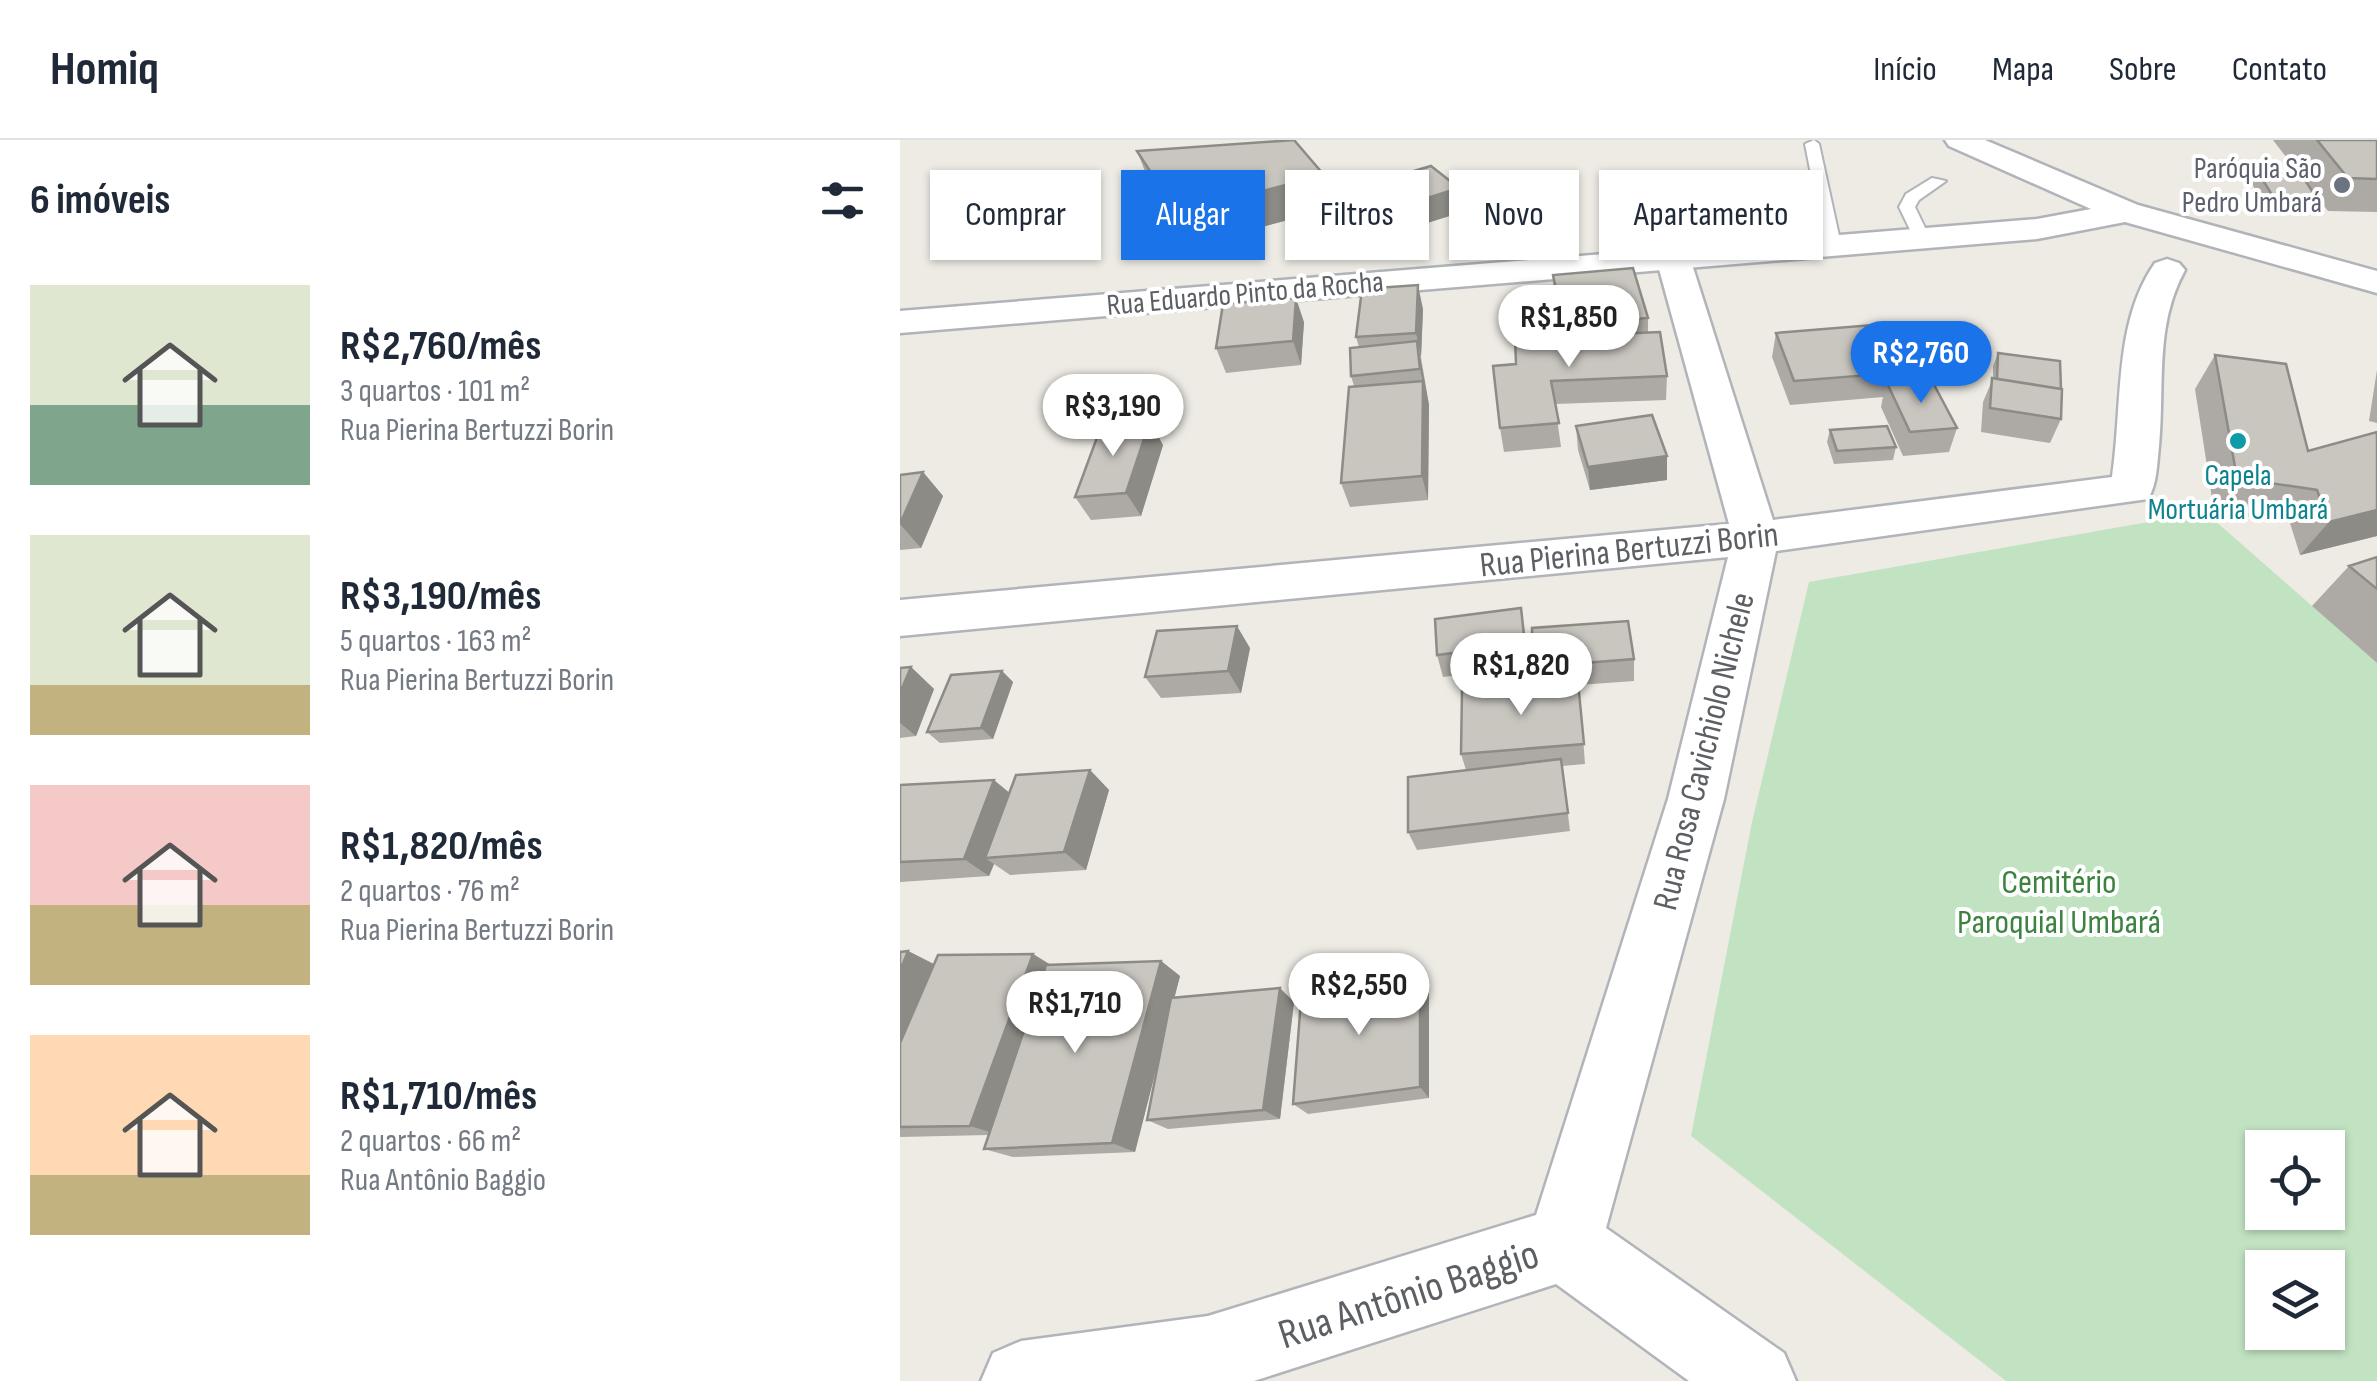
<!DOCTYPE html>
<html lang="pt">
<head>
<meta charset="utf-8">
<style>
	:root { --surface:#fff; --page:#f6f6f7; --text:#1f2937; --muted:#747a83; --line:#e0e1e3; --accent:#1a73e8 }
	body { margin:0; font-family:"Sofia Sans Condensed",sans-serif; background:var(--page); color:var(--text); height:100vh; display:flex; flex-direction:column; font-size:38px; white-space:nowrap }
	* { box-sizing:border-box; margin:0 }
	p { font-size:32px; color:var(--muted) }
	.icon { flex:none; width:55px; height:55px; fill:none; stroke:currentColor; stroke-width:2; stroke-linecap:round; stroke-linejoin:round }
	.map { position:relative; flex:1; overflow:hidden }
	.side { display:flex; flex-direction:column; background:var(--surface); width:900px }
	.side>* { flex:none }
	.banner { position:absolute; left:30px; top:30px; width:950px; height:90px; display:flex; gap:20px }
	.buttons { position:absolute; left:1345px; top:990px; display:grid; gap:20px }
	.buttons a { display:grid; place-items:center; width:100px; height:100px; border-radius:0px; background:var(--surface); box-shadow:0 2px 8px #0004; font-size:50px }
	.price { position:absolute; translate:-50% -85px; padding:0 22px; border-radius:35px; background:#fff; color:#222; font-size:32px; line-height:65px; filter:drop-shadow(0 2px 5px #0008) }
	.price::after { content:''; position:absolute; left:50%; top:60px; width:30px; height:22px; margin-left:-15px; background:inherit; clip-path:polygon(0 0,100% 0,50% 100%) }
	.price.selected { background:var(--accent); color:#fff }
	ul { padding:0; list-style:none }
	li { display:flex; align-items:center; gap:30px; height:250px; padding:0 30px }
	li span { display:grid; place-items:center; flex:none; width:280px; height:200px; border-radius:0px; color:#555 }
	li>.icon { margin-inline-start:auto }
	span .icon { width:120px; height:120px; fill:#fffc; stroke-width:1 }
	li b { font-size:42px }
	h2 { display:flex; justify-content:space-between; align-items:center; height:120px; padding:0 30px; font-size:42px }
	.tag { padding:0 35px; border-radius:0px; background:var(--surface); box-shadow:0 2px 8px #0004; font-size:35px; line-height:90px }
	.tag.selected { background:var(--accent); color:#fff }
	header { display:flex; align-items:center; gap:60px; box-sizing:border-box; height:140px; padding:0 50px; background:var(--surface); border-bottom:2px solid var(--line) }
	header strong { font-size:48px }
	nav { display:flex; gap:55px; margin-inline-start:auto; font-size:35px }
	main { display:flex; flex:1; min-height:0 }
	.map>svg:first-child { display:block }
</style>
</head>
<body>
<header>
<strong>Homiq</strong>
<nav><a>Início</a><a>Mapa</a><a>Sobre</a><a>Contato</a></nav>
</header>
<main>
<section class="side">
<h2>6 imóveis<svg class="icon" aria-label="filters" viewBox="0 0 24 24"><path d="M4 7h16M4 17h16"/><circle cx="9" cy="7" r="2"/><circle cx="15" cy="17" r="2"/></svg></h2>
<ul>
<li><span style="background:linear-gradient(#dfe7d0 60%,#7fa58c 0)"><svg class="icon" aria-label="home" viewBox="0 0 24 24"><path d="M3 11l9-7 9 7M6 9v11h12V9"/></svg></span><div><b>R$2,760/mês</b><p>3 quartos · 101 m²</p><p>Rua Pierina Bertuzzi Borin</p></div></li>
<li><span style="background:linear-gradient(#dfe7d0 75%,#c2b280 0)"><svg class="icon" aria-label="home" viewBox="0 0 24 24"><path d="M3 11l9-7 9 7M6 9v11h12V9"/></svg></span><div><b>R$3,190/mês</b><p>5 quartos · 163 m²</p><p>Rua Pierina Bertuzzi Borin</p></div></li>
<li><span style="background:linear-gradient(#f6c9c9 60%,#c2b280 0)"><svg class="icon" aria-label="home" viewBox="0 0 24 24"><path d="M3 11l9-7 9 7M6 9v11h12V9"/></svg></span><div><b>R$1,820/mês</b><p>2 quartos · 76 m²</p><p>Rua Pierina Bertuzzi Borin</p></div></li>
<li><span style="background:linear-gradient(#ffd9b3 70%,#c2b280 0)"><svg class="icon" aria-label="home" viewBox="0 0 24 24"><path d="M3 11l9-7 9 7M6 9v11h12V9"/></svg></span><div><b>R$1,710/mês</b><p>2 quartos · 66 m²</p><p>Rua Antônio Baggio</p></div></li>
</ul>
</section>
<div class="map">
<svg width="1477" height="1241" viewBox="0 0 1477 1241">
	<rect width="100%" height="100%" fill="#edebe4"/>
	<path fill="#c2e3c2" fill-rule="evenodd" d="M1305,372L1477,523V1241H1106L791,996L852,682L909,442ZM1362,1008H1428V1072H1362ZM1362,1128H1428V1192H1362Z"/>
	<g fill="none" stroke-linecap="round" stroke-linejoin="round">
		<defs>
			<path id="service" d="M914,0L919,4L941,105L933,110L925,105L905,4Z
				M1032,38L1046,41L1019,60L1015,67L1030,98L1022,103L1014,98L999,67L1006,54Z"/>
			<path id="minor" d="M773,108L785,111L790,118L873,380L1212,337C1223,265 1213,183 1255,123L1267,119L1279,123L1285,130C1254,186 1265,245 1259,306C1257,325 1257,344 1248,359L876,411L824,659L706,1088L884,1213L896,1241H789L656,1144L354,1241H81L93,1213L121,1201L308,1176L636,1075L768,659L828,417L0,496V460L829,384L756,118L761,111Z"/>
			<path id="secondary" d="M1045,0H1085L1238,65L1477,131V153L1225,82L1137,99L0,193V171L1137,79L1191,69L1049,6Z"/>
		</defs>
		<use href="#service" stroke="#b1b4b8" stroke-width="4"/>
		<use href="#minor" stroke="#b1b4b8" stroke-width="5"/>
		<use href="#secondary" stroke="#b0b3b8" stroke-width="5"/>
		<use href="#service" fill="#fff" fill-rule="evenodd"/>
		<use href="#minor" fill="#fff" fill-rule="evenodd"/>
		<use href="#secondary" fill="#fff" fill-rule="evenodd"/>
	</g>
	<path fill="#adaaa5" d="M1373,0H1477V72L1428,71L1411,50L1416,57L1409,69L1365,67L1352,44L1358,32L1399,34Z
		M237,11L433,68L290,106L250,44Z
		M559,48L562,72L470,101L445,77L439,53Z
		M653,135L748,178V192L767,236L766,260L655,264L661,307L604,312L600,288L616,224L662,196L655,159Z
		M523,169L521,217L529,265L528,360L450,367L441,343L454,246L451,236L459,207L456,197Z
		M404,182L401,225L326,233L316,208Z
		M876,193L1008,232L1006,241L1057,288L1049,312L1003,316L981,267L983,257L890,265L872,217Z
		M1098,213L1161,279L1150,303L1081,292L1083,262L1093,238V226Z
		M1315,215L1408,311L1477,396L1400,415L1390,383L1314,371L1295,249Z
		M1477,230V283L1469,281Z
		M676,286L767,316V340L690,350L678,310Z
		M930,290L996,307L993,320L934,324L927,302Z
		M263,305L241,376L191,380L175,357Z
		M23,332L43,356L21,408L0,410V335Z
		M1477,417V523L1412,466L1449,426Z
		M621,468L629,526L543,537L537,515Z
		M350,508L341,553L261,558L245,537Z
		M734,519V541L679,545L685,624L662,626L670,691L517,710L508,692L566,630L561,614L636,545L633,527Z
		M11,527L34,549L16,596L0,598V528Z
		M102,531L113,542L93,599L40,603L27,592Z
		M190,630L209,650L186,730L110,735L94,724L89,736L0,742V645L109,653Z
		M8,811L34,824L133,814L151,825L261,821L280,836L274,858L394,862L380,979L268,989L247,980L259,918L235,1012L113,1017L84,1009L88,995L0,997V812Z
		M520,833L529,847V958L408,974L393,964Z"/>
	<path fill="#8d8b86" d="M424,35L433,68L290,106L277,73Z
		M559,48L562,72L470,101L464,78Z
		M518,145L523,169L521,217L516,193Z
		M396,158L404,182L401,225L393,201Z
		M517,201L529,265L528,360L522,336L523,244L520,229Z
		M250,281L263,305L241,376L226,353Z
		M767,316V340L690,350L688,327Z
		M23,332L43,356L21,408L0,384Z
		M1477,370V396L1400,415L1429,382Z
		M337,486L350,508L341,553L328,531Z
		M11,527L34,549L16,596L0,583V553Z
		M102,531L113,542L93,599L81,588Z
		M190,630L209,650L186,730L164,712Z
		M94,640L117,659L85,718L94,724L89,736L64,719Z
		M8,811L49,832L0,959V831Z
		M133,814L157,829L100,995L70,986Z
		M261,821L280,836L235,1012L212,1003Z
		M520,833L529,847V958L520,947Z
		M380,848L394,862L380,979L363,970Z"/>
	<path fill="#c9c6c0" stroke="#8d8b86" stroke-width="2.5" d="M394,0L424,35L277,73L237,11Z
		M1417,0H1477V39L1448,38Z
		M531,26L559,48L464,78L439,53Z
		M1358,32L1401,34L1416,57L1372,55Z
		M733,128L748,178L663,185L653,135Z
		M518,145L516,193L456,197L462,149Z
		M396,158L393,201L316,208L323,164Z
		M985,184L1008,232L894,241L876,193Z
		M760,192L767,236L651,241L659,283L600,288L593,226L616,224L615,198Z
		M517,201L520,229L451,236L450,208Z
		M1098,213L1160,221L1161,249L1097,239Z
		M1315,215L1386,224L1408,311L1477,292V370L1429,382L1417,350L1337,338Z
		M1092,238L1162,249L1161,279L1090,268Z
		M1031,239L1057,288L1010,292L987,243Z
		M523,241L522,336L441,343L449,247Z
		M752,275L767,316L688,327L676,286Z
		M250,281L226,353L175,357L202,284Z
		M987,286L996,307L937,311L930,290Z
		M23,332L0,384V335Z
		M1477,417V449L1449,426Z
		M621,468L625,504L537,515L535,479Z
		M728,481L734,519L633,527L632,488Z
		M337,486L328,531L245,537L257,491Z
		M11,527L0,553V528Z
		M102,531L81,588L27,592L51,535Z
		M678,542L684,604L561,614L562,551Z
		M661,619L668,673L508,692V637Z
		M190,630L164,712L85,718L116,635Z
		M94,640L64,719L0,722V645Z
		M8,811L0,831V812Z
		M133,814L70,986L0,987V903L38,815Z
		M261,821L212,1003L84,1009L146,825Z
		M520,833V947L393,964L402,847Z
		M380,848L363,970L247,980L271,858Z"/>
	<circle fill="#6b7280" stroke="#fff" stroke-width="4" cx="1442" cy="45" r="10"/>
	<circle fill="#0f9aa8" stroke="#fff" stroke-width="4" cx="1338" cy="301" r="10"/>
	<g text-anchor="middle" stroke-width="8" stroke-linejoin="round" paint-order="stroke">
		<g font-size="30" fill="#5b616d" stroke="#fff" text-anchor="end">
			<text x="1422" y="38">Paróquia São<tspan x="1422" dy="34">Pedro Umbará</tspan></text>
		</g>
		<g font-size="30" fill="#5c5f63" stroke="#fff">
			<text transform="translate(345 153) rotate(-5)" y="10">Rua Eduardo Pinto da Rocha</text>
		</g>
		<g font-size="30" fill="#0d838f" stroke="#fff">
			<text x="1338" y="345">Capela<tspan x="1338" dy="34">Mortuária Umbará</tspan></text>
		</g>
		<g font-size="35" fill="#5c5f63" stroke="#fff">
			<text transform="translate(729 409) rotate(-6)" y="12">Rua Pierina Bertuzzi Borin</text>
			<text transform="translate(803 611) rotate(-76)" y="12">Rua Rosa Cavichiolo Nichele</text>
		</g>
		<g font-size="35" fill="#3b833f" stroke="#fff">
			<text x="1159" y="753">Cemitério<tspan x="1159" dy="40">Paroquial Umbará</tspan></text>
		</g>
		<g font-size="42" fill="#5c5f63" stroke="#fff">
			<text transform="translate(508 1153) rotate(-18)" y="15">Rua Antônio Baggio</text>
		</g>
	</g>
</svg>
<div class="buttons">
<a><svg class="icon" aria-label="locate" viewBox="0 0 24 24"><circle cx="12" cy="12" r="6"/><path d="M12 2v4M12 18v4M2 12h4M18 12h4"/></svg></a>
<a><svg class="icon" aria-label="layers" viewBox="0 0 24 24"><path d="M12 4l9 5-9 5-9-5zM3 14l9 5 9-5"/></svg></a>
</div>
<b class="price" style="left:669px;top:230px">R$1,850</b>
<b class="price selected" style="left:1021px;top:266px">R$2,760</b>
<b class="price" style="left:213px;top:319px">R$3,190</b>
<b class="price" style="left:621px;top:578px">R$1,820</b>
<b class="price" style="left:459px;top:898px">R$2,550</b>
<b class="price" style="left:175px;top:916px">R$1,710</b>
<div class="banner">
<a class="tag">Comprar</a>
<a class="tag selected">Alugar</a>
<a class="tag">Filtros</a>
<a class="tag">Novo</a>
<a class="tag">Apartamento</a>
</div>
</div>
</main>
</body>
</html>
